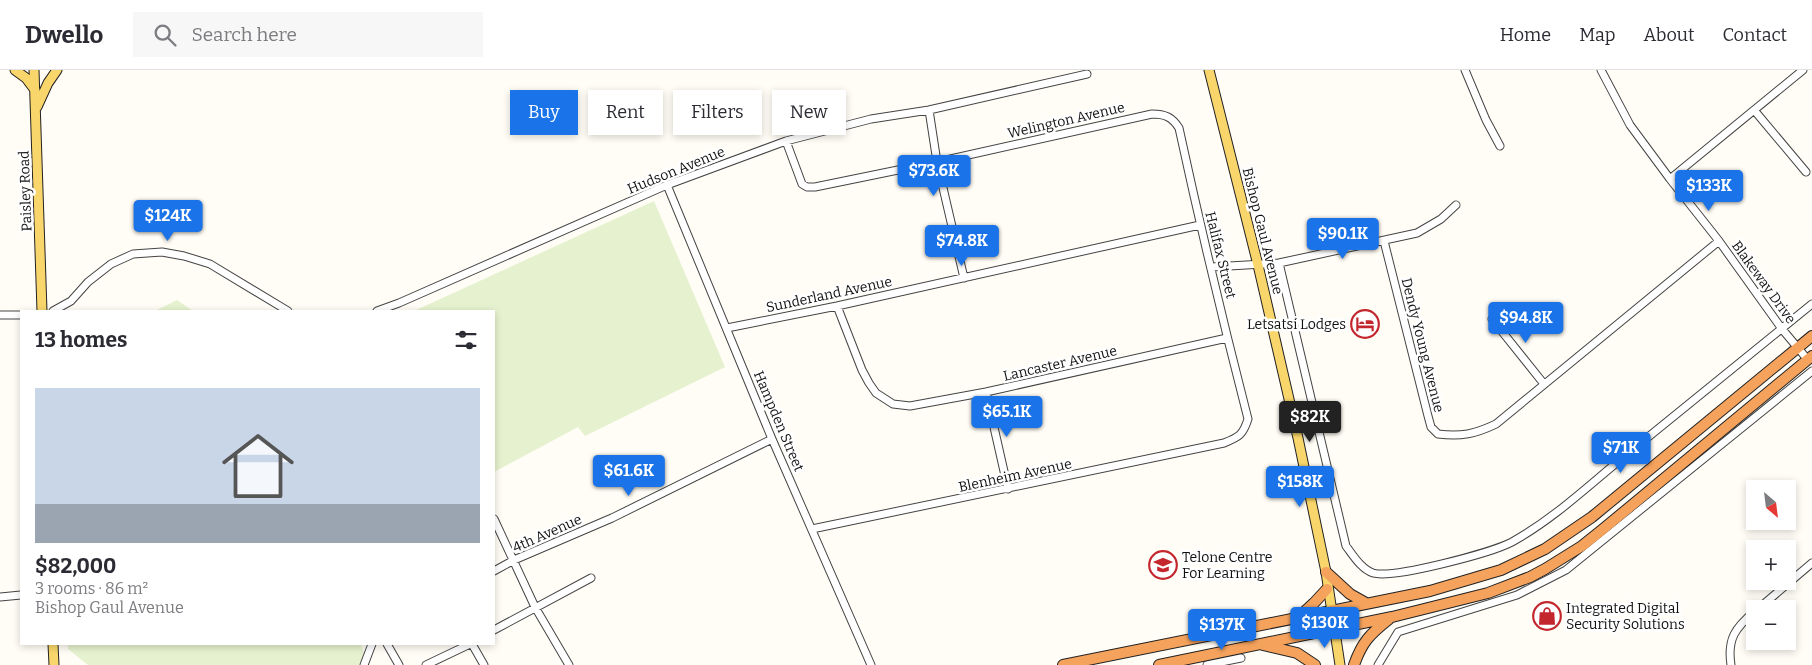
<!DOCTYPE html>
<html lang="en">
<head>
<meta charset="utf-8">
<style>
	:root { --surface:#fff; --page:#f7f7f7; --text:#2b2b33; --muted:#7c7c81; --line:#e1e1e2; --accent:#1a73e8 }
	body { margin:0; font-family:Bitter,serif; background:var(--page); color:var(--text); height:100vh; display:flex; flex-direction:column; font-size:19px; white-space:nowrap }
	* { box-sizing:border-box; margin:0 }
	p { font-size:16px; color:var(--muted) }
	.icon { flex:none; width:28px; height:28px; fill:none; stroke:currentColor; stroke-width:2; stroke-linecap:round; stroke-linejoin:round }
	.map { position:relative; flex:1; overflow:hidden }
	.sheet { position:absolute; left:20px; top:240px; width:475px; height:335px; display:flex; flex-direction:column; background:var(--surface); border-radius:0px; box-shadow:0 2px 8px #0003 }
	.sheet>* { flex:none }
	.guide { position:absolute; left:510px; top:20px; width:475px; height:45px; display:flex; gap:10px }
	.needle { width:32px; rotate:152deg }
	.buttons { position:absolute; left:1746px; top:410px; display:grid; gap:10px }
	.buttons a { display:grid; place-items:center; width:50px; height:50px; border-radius:0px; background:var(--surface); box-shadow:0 2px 8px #0003; font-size:25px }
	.price { position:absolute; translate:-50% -42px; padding:0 11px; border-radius:5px; background:var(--accent); color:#fff; font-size:16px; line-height:32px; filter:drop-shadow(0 1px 2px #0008) }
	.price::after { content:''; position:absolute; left:50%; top:30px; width:15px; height:11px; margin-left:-8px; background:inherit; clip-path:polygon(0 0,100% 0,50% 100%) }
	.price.current { background:#222; color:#fff }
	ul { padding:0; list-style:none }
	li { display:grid; align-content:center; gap:10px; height:265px; padding:0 15px }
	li+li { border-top:1px solid var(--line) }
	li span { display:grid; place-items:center; height:155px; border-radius:0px; color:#555 }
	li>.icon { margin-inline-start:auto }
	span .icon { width:90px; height:90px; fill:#fffc; stroke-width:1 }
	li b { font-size:21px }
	h2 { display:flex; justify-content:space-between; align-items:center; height:60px; padding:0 15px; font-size:21px }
	.pill { padding:0 18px; border-radius:0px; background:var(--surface); box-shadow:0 2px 8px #0003; font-size:18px; line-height:45px }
	.pill.current { background:var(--accent); color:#fff }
	header { display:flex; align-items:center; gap:30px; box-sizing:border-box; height:70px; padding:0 25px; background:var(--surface); border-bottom:1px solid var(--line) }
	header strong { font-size:24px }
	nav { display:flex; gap:28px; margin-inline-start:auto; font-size:18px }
	.search { width:350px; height:45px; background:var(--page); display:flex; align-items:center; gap:12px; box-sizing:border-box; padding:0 18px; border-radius:0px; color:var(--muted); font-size:19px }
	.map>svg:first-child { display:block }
</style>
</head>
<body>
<header>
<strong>Dwello</strong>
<div class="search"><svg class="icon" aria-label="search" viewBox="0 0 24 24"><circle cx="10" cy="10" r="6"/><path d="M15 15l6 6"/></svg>Search here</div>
<nav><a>Home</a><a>Map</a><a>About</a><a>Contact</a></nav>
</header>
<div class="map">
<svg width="1812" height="595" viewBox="0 0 1812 595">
	<rect width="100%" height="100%" fill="#fffdf5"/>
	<path fill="#e6f2cf" d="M654,131L725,297L585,366L578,357L494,402V241H414Z
		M177,230L193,241H155Z
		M68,574H361L364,583L359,595H88L68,579Z"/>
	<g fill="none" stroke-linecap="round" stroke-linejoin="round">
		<defs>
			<path id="minor" d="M1465,0L1486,50L1500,76
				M1601,0L1630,55L1670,109L1719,171L1782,259L1808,290
				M929,40L937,92L964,208
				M1754,40L1806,102
				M786,71L802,114L807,117H815L937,92L1152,44C1165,44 1172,47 1179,58C1200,155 1223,252 1248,349C1243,365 1239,367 1224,373L812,459
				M1670,109L1803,0
				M667,115L772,369L871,595
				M1384,171L1428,346L1431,357L1438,364C1461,367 1475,364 1496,354L1719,171
				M1279,193L1346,476C1353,485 1361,499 1373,503C1393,509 1491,483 1512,472C1555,448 1589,415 1626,385C1688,334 1750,285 1812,234
				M1212,197L1279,193L1417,163L1441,149L1456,135
				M837,236L862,300L869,313L876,323L893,334L910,336L986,322L1227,268
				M53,241L71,231L88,212L111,194L133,184L162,182L184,186L210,194L288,241
				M377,241L399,233L667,115L786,71L871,49L929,40L1087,4
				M0,245H21
				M1492,249L1544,314
				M727,258L837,236L1200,155
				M986,322L1008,419
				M494,449L535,537L569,595
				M494,501L514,490L612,448L772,369
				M0,527L21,525
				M1758,539L1812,493
				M494,560L591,508
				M387,574L399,595
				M472,574L484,595
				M364,595L372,574
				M426,595L470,574
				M1207,595L1241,588
				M1378,595L1398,562L1517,525L1566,500L1812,301
				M1731,595C1727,569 1735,558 1755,541"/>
			<path id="major" d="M15,0L26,8L35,20
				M34,0L42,241
				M1209,0L1258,195L1298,368L1326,502L1340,595
				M37,37L48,13L57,0
				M53,574L54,595"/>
			<path id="highway" d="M1326,502L1350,524L1366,533
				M1299,547L1314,533L1327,519
				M1263,575L1297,583L1315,595
				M1063,595L1430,521L1501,500L1545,479L1592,447L1812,266
				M1159,595L1392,547L1488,523L1530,507L1545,499L1582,476L1602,460L1812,286
				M1354,595C1362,572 1370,564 1389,549"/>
		</defs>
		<use href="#minor" stroke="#444" stroke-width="9"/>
		<use href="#major" stroke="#222" stroke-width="11"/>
		<use href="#highway" stroke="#222" stroke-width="12"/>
		<use href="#minor" stroke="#fff" stroke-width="7"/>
		<use href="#major" stroke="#f9d66b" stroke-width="9"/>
		<use href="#highway" stroke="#f5a25d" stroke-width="10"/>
	</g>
	<defs>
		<symbol id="hotel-ring" viewBox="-11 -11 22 22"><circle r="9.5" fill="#fff" stroke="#c4262e" stroke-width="1.5"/><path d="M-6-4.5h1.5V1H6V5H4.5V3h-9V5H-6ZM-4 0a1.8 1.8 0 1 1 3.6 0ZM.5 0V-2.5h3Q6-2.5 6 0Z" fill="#c4262e"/></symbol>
		<symbol id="university-ring" viewBox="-11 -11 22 22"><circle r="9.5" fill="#fff" stroke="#c4262e" stroke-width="1.5"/><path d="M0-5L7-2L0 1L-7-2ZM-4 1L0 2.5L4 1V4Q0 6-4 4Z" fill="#c4262e"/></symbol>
		<symbol id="shop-ring" viewBox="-11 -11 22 22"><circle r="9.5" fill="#fff" stroke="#c4262e" stroke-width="1.5"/><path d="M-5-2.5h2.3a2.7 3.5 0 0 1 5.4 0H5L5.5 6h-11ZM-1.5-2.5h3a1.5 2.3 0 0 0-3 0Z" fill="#c4262e"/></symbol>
	</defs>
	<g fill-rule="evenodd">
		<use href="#hotel-ring" x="1349" y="238" width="32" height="32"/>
		<use href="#university-ring" x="1147" y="479" width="32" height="32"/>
		<use href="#shop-ring" x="1531" y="530" width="32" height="32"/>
	</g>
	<g text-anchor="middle" stroke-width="5" stroke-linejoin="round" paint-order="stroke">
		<g font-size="14" fill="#111" stroke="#fff">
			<text transform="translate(1066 50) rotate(-13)" y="5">Welington Avenue</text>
			<text transform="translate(676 100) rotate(-22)" y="5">Hudson Avenue</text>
			<text transform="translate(25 121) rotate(-92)" y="5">Paisley Road</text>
			<text transform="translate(1263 161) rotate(76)" y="5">Bishop Gaul Avenue</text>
			<text transform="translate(1221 185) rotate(76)" y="5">Halifax Street</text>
			<text transform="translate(1764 212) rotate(54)" y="5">Blakeway Drive</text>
			<text transform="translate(829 224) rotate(-12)" y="5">Sunderland Avenue</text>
			<text transform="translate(1423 275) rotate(76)" y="5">Dendy Young Avenue</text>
			<text transform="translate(1060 293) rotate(-13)" y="5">Lancaster Avenue</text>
			<text transform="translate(779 351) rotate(67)" y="5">Hampden Street</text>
			<text transform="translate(1015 405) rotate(-12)" y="5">Blenheim Avenue</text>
			<text transform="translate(547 463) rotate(-24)" y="5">4th Avenue</text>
		</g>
		<g font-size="14" fill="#111" stroke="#fff" text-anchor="start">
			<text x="1346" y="259" text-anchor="end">Letsatsi Lodges</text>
			<text x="1182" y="492">Telone Centre<tspan x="1182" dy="16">For Learning</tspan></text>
			<text x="1566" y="543">Integrated Digital<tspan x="1566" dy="16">Security Solutions</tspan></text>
		</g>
	</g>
</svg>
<div class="buttons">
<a><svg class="needle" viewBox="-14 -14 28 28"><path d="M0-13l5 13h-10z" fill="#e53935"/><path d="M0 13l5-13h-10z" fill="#7c7c81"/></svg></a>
<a>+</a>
<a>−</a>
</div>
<b class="price" style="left:934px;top:127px">$73.6K</b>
<b class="price" style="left:1709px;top:142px">$133K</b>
<b class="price" style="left:168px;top:172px">$124K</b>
<b class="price" style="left:1343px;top:190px">$90.1K</b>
<b class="price" style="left:962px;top:197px">$74.8K</b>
<b class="price" style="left:1526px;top:274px">$94.8K</b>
<b class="price" style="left:1007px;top:368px">$65.1K</b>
<b class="price current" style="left:1310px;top:373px">$82K</b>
<b class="price" style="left:1621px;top:404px">$71K</b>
<b class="price" style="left:629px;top:427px">$61.6K</b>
<b class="price" style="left:1300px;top:438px">$158K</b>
<b class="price" style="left:1325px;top:579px">$130K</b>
<b class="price" style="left:1222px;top:581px">$137K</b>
<div class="guide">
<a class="pill current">Buy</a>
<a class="pill">Rent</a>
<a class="pill">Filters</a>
<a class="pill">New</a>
</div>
<section class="sheet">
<h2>13 homes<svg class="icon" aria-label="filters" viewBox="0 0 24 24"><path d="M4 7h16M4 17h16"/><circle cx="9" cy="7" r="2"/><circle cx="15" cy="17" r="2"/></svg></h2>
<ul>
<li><span style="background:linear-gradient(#c9d6e8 75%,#9aa5b1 0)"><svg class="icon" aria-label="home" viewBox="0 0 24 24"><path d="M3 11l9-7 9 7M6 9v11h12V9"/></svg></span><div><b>$82,000</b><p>3 rooms · 86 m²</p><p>Bishop Gaul Avenue</p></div></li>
</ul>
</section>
</div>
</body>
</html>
